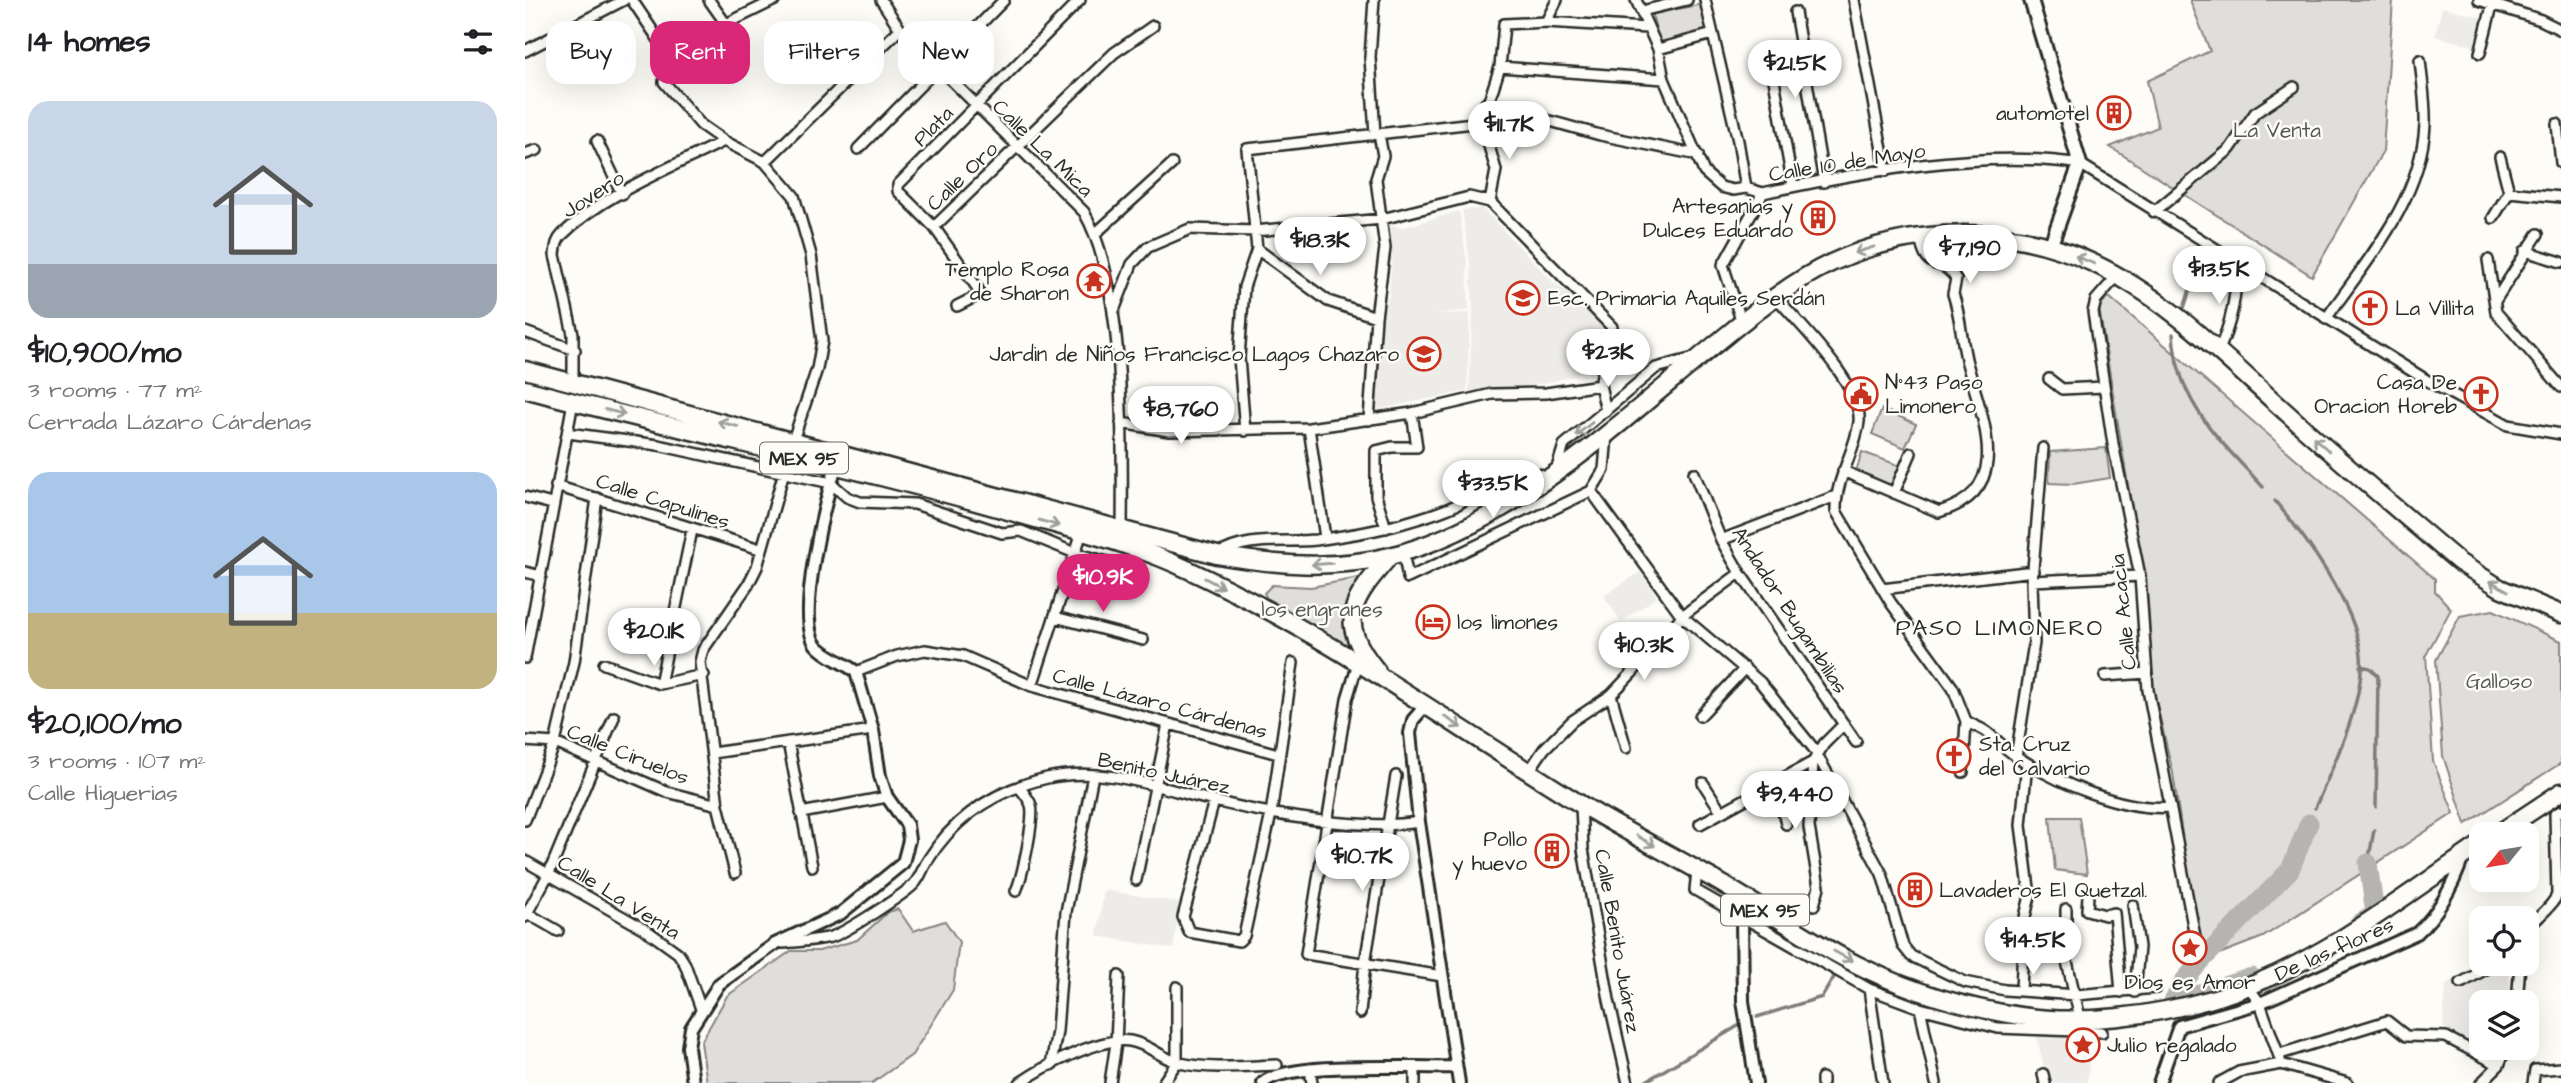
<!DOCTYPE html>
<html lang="en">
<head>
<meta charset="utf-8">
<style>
	:root { --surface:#fff; --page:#f6f6f6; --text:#202124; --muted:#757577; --accent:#db2777 }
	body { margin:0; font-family:"Architects Daughter",sans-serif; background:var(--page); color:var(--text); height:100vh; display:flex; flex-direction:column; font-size:26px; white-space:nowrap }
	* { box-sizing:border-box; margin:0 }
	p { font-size:23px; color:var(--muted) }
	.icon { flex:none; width:38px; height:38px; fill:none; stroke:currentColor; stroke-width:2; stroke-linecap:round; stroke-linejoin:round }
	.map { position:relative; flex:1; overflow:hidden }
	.sheet { display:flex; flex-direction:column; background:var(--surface); width:525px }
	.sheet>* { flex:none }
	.banner { position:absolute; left:21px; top:21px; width:665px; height:63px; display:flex; gap:14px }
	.needle { width:46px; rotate:240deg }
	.controls { position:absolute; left:1944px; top:822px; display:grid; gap:14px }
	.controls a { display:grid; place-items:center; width:70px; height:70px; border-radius:14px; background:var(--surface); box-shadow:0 7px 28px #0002; font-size:35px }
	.price { position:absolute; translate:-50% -60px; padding:0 16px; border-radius:24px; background:#fff; color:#222; font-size:23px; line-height:46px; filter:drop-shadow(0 2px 4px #0008) }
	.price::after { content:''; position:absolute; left:50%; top:42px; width:21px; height:16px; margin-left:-10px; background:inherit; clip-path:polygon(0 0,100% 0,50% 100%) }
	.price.selected { background:var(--accent); color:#fff }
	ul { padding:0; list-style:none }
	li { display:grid; align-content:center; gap:14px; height:371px; padding:0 28px }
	li span { display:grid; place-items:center; height:217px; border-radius:21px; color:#555 }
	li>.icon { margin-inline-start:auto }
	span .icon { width:126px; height:126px; fill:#fffc; stroke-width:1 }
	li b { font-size:30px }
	h2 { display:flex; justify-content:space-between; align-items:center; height:84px; padding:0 28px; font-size:30px }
	.pill { padding:0 24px; border-radius:21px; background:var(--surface); box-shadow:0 7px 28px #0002; font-size:24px; line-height:63px }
	.pill.selected { background:var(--accent); color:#fff }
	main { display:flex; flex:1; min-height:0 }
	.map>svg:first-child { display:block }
</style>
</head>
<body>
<main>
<section class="sheet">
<h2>14 homes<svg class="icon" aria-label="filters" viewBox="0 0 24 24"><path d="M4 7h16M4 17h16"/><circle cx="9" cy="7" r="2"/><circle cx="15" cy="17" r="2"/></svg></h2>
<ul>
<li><span style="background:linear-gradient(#c9d6e8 75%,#9aa5b1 0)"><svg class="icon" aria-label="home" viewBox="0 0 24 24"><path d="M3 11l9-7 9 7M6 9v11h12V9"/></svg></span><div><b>$10,900/mo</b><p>3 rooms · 77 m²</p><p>Cerrada Lázaro Cárdenas</p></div></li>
<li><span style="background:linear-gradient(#a9c7e8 65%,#c2b280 0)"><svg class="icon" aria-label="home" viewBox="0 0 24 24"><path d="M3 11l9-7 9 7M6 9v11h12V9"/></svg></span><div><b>$20,100/mo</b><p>3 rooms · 107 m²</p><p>Calle Higuerias</p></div></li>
</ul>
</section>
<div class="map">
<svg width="2036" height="1083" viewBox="0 0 2036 1083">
	<rect width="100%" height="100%" fill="#fdfcf7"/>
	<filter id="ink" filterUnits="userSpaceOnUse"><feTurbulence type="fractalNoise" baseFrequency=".0143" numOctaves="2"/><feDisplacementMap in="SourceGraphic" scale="14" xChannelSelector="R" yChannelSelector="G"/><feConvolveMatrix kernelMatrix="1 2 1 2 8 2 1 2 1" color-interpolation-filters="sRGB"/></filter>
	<g filter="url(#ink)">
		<path fill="#edece8" d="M1917,7L1960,18L1952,47L1910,36Z
			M957,208L1029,283L1075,316L1079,323L1052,375L1016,384L944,391L948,312L945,261L937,210Z
			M934,211L942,262L944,310L909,314L945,313L942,391L850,410L854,319L864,296L867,256L864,225L877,228Z
			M1115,572L1132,597L1096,622L1079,596Z
			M579,890L655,903L648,949L572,936Z
			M1956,960V964H1983L1986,1003H1956V1048H1968L1963,1054L1918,1027L1921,985Z
			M1568,1034L1562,1083H1523L1511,1035L1540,1038Z"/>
		<path fill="#dfdeda" stroke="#858482" stroke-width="2" d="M1665,0H1868L1858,151L1787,276L1585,147L1633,127L1622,81L1685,51Z
			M1178,4L1182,31L1135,44L1127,14Z
			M1583,296L1910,579V591L1926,609L1901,655L1908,761L1929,813L1738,937L1676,961L1648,773L1628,688L1623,607L1574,308Z
			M1357,409L1391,424L1380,448L1347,434Z
			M1581,448L1585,478L1548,484L1524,483L1525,452Z
			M1337,452L1376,466L1370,486L1330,475Z
			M844,576C819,606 814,621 828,658L746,606L739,593L747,585L786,587Z
			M1968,610L2036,641V763L1941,824L1918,756L1911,660L1935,616Z
			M1525,817H1554L1562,874L1530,870Z
			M373,909L388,931L420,921L434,942L428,990L387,1055L347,1083H182L176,1042L202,996L266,951H294L332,940L363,912Z"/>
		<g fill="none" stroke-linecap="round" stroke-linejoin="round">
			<path stroke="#7e7d7b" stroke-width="3.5" d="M1659,308L1672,268
				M1648,334C1652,403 1694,439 1738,487
				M1750,501C1781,538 1831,606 1836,655C1840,701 1808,766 1790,808
				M1835,666L1845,668L1853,676L1851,807
				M1843,863L1849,830
				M1232,1017L1297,997L1309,977
				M1118,1083L1213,1026"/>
			<path stroke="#b5b4b1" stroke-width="19" d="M1835,923L1850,914L1843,863
				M1648,1002L1659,981L1676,961L1765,870L1784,823
				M1649,1002L1727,977"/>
			<defs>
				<path id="minor" d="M107,0L144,55L139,82L176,125L199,141L240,162L269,196L286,255L297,341L292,369L268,440
					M184,0L201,24L250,0
					M356,0L375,29L559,212C600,283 598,445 597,529
					M849,0L845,57L850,134
					M1111,0L1133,49L1139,79L1179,172L1196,187L1208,190L1221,188
					M1180,0L1213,141L1221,188L1238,193
					M1329,0L1361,171
					M1954,0L2016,20L2036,30
					M1117,11L1162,0
					M1270,12L1299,182
					M1021,22L1032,0
					M1133,49L1188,34
					M0,51L99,0
					M1955,53L1968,2
					M975,67L1139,79
					M1249,80L1268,186
					M961,103L1075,135L1173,155
					M957,122L975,67L979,24L1021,22L1122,28
					M957,122L971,170L965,202
					M2032,124L2036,163
					M72,141L97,194
					M333,149L479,0
					M0,154L12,150
					M1975,157L1984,192
					M240,162L375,29
					M965,202L1087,327L1075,385L1081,411
					M1629,212L1705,149L1730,113L1769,87
					M1968,218L1984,192L2036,197
					M409,227L589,53L628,26
					M571,233L647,164
					M732,249L803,301L851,317
					M2000,251L2036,262
					M1963,260L1971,312L2036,387
					M1593,275L1571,300L1568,312L1588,444L1615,576L1623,690L1673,952
					M1251,297C1274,324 1338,386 1334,422C1330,453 1310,479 1311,511L1366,603L1428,688L1441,721L1438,772
					M1970,301L2013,234
					M432,306L454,295L453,289L409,227L373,191V185L555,0
					M588,313L607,264L623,247L665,229L730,231L857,219L944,197L965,202
					M1801,319C1842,260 1896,200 1900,125C1901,104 1897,81 1895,60
					M1217,323L1198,265L1238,193C1335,172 1457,149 1555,164L1903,381L1983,425L2036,434
					M0,332L50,350
					M1693,352C1707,322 1711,297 1712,264
					M1524,379L1537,389L1579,387
					M48,384V334L30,255C31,247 31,241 37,235C78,194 148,167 199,141
					M844,420L851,317L860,248L851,179L858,156L854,134
					M596,423L644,431L784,428L887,413L967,394L1021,393L1075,385
					M784,428L800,538
					M720,431L714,358L719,287L732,249L722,149L957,122
					M43,433L133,445L306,483L322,497L335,502L390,504L477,533L496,531L550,553L608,569
					M1031,471L1039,445L1131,368L1169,358
					M1318,471L1414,512C1491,490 1457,419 1442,363C1436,340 1436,316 1428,294L1431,279C1416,254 1401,277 1395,236
					M1169,473L1196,540L1215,573L1331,742
					M31,486L235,549
					M1066,491L1157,616L1235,682L1289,749L1357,874L1378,946L1386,956L1440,982L1480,990L1551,995L1631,988
					M1066,491L1079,470L1082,435
					M1369,493L1386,453
					M0,497L27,504
					M861,528L851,496V451L867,447H892L887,413
					M1196,540L1311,496
					M878,552L883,578L1066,491
					M692,555C721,536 758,543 791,540C820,536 847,532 875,524C893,519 914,513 931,505C968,485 977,466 1023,476
					M0,572L16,576
					M1507,581L1615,576
					M1357,589L1509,571
					M530,617L618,640
					M0,658L48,402
					M833,663L822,699L781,954L917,976
					M79,664L135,684L179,675
					M331,672L372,656L400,650L438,656L507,686L753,754
					M1580,676L1622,673
					M135,684L167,530
					M507,686L557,532
					M1086,695L1101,748
					M1175,716L1220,668
					M1441,721C1448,726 1458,728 1464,734C1474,742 1483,751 1494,758C1533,783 1598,811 1645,807
					M0,741L30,743L142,792L193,805
					M263,742L287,866
					M187,753L348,730
					M1491,757L1509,643L1507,581L1518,448
					M1288,762L1284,827L1294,887L1289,905
					M1004,771L1019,749L1047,721L1086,695L1107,673L1157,616L1215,573
					M1251,782L1261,824
					M1178,783L1196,811
					M689,801L658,917L664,932L714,941L719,936L746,814L768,663
					M1056,805L1058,849L1084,1000L1103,1083
					M276,813L362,797
					M0,820L30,743L49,662L72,498
					M1175,824L1288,762L1299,744L1319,724
					M0,861L121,930L153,953L160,964L176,1009
					M1172,871L1170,890L1344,989L1395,1008L1473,1028L1577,1032
					M210,873L193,805L175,662L178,650L223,585L232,567L264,454
					M611,880L643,724
					M491,891C497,878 510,818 506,805C504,799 498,792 494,787
					M1563,896L1562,910L1580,915L1589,913L1596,992
					M1608,905L1614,947L1610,992
					M1541,909V957L1555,1018
					M0,912L33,931
					M0,917L24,873L89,717
					M2002,930C2011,917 2026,909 2032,895L2030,814L2036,811
					M258,943C274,941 291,941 306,937C318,934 382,893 390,883C396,876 398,867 403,860C431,815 471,790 522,778C578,765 635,788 689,801C746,815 836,831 894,822
					M1936,983L1970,964
					M1723,986L1735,1003L1755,1059
					M1344,989L1358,1083
					M1496,991L1499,921L1505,896L1496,825L1502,763
					M1992,1003L1995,964
					M1395,1008L1411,1083
					M835,1013L840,963L871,776
					M1755,1054L1862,1021L1881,1036L1921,1037L1974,1065
					M526,1065L532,1031L541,912L568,775
					M785,1069L787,1083
					M1518,1074L1520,1083
					M1297,1078V1083
					M495,1083C519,1066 575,1037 605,1041C624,1044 637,1059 655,1063C686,1070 721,1066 752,1065
					M585,1083L591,1043L594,976
					M638,1083L652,1062V987
					M890,1083V1069
					M1694,1083L1714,1072L1756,1064L1822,1083
					M1956,1083L1974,1065L1981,1048
					M2008,1083L2010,1070L2036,1068"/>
				<path id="tertiary" d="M901,705L888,720L885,733L894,822L934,1083
					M1217,919L1218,1001L1231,1083
					M168,1083L163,1047L166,1028L194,984L250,944L315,914L378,863L384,840L382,825L362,797L355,776L348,730L331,672C319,662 301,657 291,645C270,619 301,498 311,466
					M738,1083C763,1060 892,1069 931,1067
					M1634,1083L1654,1026L1735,1003L1892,933C1915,912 1928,886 1938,857"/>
				<path id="secondary" d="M1506,0L1555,164L1525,247"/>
				<path id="trunk" d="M0,370L692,555C750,565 807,570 865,556C987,525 1093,424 1187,347C1224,317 1263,283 1306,263C1387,225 1486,224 1568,263C1643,298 1702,360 1763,414C1819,465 1877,513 1934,562L1975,588L2036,614
					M0,389C163,433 328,466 490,513C548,530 610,544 664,570C801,634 924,723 1052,802C1098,830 1146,855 1192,881C1242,910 1289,944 1341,969C1388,992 1443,1008 1495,1016C1557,1025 1627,1016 1687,999C1787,970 1871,901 1956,844
					M852,671C810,620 827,600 865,556
					M1971,835L2036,792"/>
			</defs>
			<use href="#minor" stroke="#2b2b2b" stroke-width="14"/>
			<use href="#tertiary" stroke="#2b2b2b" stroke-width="16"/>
			<use href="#secondary" stroke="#2b2b2b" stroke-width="18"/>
			<use href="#trunk" stroke="#2b2b2b" stroke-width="21"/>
			<use href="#minor" stroke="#fdfcf7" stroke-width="9"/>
			<use href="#tertiary" stroke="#fdfcf7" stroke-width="10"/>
			<use href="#secondary" stroke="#fdfcf7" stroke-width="12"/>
			<use href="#trunk" stroke="#fdfcf7" stroke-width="16"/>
		</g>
		<defs><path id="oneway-shaft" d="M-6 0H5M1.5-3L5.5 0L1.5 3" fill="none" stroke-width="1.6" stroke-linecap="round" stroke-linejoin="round" transform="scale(1.75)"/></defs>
		<g stroke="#9e9e9b">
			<use href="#oneway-shaft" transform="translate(1339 250) rotate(163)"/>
			<use href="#oneway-shaft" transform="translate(1560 260) rotate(-158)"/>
			<use href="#oneway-shaft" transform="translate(90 412) rotate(14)"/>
			<use href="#oneway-shaft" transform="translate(203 424) rotate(-166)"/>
			<use href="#oneway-shaft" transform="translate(1059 429) rotate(141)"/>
			<use href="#oneway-shaft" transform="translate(1796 444) rotate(-139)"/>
			<use href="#oneway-shaft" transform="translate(524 523) rotate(16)"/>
			<use href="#oneway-shaft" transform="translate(797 564) rotate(176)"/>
			<use href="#oneway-shaft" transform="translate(689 583) rotate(28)"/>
			<use href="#oneway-shaft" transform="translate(1974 586) rotate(-151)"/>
			<use href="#oneway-shaft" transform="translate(928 722) rotate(33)"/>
			<use href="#oneway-shaft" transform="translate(1121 841) rotate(30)"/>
			<use href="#oneway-shaft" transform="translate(1318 956) rotate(29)"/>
		</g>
	</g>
	<defs>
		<symbol id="building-ring" viewBox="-11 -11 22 22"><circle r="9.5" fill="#fdfcf7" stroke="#c8321e" stroke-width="1.5"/><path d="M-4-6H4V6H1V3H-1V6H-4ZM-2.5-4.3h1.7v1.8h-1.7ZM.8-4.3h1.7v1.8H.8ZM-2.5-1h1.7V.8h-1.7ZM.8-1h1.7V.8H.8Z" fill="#c8321e"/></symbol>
		<symbol id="temple-ring" viewBox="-11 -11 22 22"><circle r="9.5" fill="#fdfcf7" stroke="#c8321e" stroke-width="1.5"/><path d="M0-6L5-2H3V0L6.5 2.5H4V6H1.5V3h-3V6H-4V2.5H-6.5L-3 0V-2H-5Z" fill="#c8321e"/></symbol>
		<symbol id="school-ring" viewBox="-11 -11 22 22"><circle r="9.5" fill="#fdfcf7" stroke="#c8321e" stroke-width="1.5"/><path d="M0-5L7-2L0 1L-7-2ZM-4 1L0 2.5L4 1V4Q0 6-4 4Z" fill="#c8321e"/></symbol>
		<symbol id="church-ring" viewBox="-11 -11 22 22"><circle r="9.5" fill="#fdfcf7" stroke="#c8321e" stroke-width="1.5"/><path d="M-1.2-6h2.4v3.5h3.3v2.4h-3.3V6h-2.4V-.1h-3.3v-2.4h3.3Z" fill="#c8321e"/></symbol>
		<symbol id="civic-ring" viewBox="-11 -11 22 22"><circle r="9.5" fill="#fdfcf7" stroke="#c8321e" stroke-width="1.5"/><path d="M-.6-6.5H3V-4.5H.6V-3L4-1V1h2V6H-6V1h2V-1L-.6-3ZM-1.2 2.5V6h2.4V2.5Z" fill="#c8321e"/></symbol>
		<symbol id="hotel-ring" viewBox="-11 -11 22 22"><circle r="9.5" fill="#fdfcf7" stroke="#c8321e" stroke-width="1.5"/><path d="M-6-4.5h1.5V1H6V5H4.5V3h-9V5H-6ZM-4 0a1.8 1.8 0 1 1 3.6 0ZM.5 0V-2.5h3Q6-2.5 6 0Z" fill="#c8321e"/></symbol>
		<symbol id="sight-ring" viewBox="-11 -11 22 22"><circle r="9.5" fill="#fdfcf7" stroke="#c8321e" stroke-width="1.5"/><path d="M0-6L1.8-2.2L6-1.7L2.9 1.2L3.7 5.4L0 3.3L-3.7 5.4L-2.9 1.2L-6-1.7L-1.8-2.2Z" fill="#c8321e"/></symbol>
	</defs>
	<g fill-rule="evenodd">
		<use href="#building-ring" x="1570" y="94" width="38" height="38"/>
		<use href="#building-ring" x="1274" y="199" width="38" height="38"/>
		<use href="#temple-ring" x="550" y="262" width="38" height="38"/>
		<use href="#school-ring" x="979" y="279" width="38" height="38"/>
		<use href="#church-ring" x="1826" y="289" width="38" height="38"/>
		<use href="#school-ring" x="880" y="335" width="38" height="38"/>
		<use href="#civic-ring" x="1317" y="375" width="38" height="38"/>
		<use href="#church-ring" x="1937" y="375" width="38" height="38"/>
		<use href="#hotel-ring" x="889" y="603" width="38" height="38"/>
		<use href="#church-ring" x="1410" y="737" width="38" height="38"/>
		<use href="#building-ring" x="1008" y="832" width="38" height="38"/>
		<use href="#building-ring" x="1371" y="871" width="38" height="38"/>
		<use href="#sight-ring" x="1646" y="929" width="38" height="38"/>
		<use href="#sight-ring" x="1539" y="1026" width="38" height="38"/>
	</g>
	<g text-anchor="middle" stroke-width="5" stroke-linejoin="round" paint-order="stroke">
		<g fill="#fdfcf7" stroke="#6a6a68" stroke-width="2">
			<rect x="235" y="442.5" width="88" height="31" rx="5"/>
			<rect x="1196" y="894.5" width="88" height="31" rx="5"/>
		</g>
		<g font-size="19" font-weight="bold" fill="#2b2b2b">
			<text x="279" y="465">MEX 95</text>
			<text x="1240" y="917">MEX 95</text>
		</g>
		<g font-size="21" fill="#2b2b2b" stroke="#fdfcf7" text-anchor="start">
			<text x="1564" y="120" text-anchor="end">automotel</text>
			<text x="1268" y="213" text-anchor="end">Artesanias y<tspan x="1268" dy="24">Dulces Eduardo</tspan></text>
			<text x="544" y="276" text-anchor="end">Templo Rosa<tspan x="544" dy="24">de Sharon</tspan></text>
			<text x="1023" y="305">Esc. Primaria Aquiles Serdán</text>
			<text x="1870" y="315">La Villita</text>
			<text x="874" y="361" text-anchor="end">Jardin de Niños Francisco Lagos Chazaro</text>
			<text x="1360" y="389">N°43 Paso<tspan x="1360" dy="24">Limonero</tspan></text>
			<text x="1932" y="389" text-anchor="end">Casa De<tspan x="1932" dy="24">Oracion Horeb</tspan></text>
			<text x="932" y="629">los limones</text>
			<text x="1454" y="751">Sta. Cruz<tspan x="1454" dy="24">del Calvario</tspan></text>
			<text x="1002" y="846" text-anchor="end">Pollo<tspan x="1002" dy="24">y huevo</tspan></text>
			<text x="1414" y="897">Lavaderos El Quetzal.</text>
			<text x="1665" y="989" text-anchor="middle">Dios es Amor</text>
			<text x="1582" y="1052">Julio regalado</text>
		</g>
		<g font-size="21" fill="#2b2b2b" stroke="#fdfcf7">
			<text transform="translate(408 126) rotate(-45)" y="7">Plata</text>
			<text transform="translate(518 148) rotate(44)" y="7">Calle La Mica</text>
			<text transform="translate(1322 162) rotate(-9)" y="7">Calle 10 de Mayo</text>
			<text transform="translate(437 176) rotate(-44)" y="7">Calle Oro</text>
			<text transform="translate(68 194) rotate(-33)" y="7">Jovero</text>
			<text transform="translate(138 501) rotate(18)" y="7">Calle Capulines</text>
			<text transform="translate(1265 610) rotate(57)" y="7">Andador Bugambilias</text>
			<text transform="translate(1598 612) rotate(-96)" y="7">Calle Acacia</text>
			<text transform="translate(635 703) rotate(15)" y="7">Calle Lázaro Cárdenas</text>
			<text transform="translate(103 754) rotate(22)" y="7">Calle Ciruelos</text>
			<text transform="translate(639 773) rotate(12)" y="7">Benito Juárez</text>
			<text transform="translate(94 897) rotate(32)" y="7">Calle La Venta</text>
			<text transform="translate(1093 941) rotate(80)" y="7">Calle Benito Juárez</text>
			<text transform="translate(1809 949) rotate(-24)" y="7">De las flores</text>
		</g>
		<g font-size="21" fill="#585857" stroke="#fdfcf7">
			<text x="1752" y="137">La Venta</text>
			<text x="797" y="616">los engranes</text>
			<text x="1974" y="688">Galloso</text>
		</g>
		<g font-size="23" letter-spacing="2" fill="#2b2b2b" stroke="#fdfcf7">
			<text x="1475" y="635">PASO LIMONERO</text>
		</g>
	</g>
</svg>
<div class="controls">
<a><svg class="needle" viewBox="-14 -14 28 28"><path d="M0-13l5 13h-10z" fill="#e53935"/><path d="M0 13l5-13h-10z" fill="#757577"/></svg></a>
<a><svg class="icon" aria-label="locate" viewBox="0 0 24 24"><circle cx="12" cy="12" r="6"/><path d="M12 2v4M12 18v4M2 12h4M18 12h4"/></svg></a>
<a><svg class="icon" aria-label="layers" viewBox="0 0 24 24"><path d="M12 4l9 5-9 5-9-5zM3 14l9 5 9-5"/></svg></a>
</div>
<b class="price" style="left:1270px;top:100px">$21.5K</b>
<b class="price" style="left:984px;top:161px">$11.7K</b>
<b class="price" style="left:795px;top:277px">$18.3K</b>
<b class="price" style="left:1445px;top:285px">$7,190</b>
<b class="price" style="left:1694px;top:306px">$13.5K</b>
<b class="price" style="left:1083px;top:389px">$23K</b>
<b class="price" style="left:656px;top:446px">$8,760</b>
<b class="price" style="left:968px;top:520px">$33.5K</b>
<b class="price selected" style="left:578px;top:614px">$10.9K</b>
<b class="price" style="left:129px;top:668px">$20.1K</b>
<b class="price" style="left:1119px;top:682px">$10.3K</b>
<b class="price" style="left:1270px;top:831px">$9,440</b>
<b class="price" style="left:837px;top:893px">$10.7K</b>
<b class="price" style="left:1508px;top:977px">$14.5K</b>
<div class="banner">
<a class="pill">Buy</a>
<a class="pill selected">Rent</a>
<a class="pill">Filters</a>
<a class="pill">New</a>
</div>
</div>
</main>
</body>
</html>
